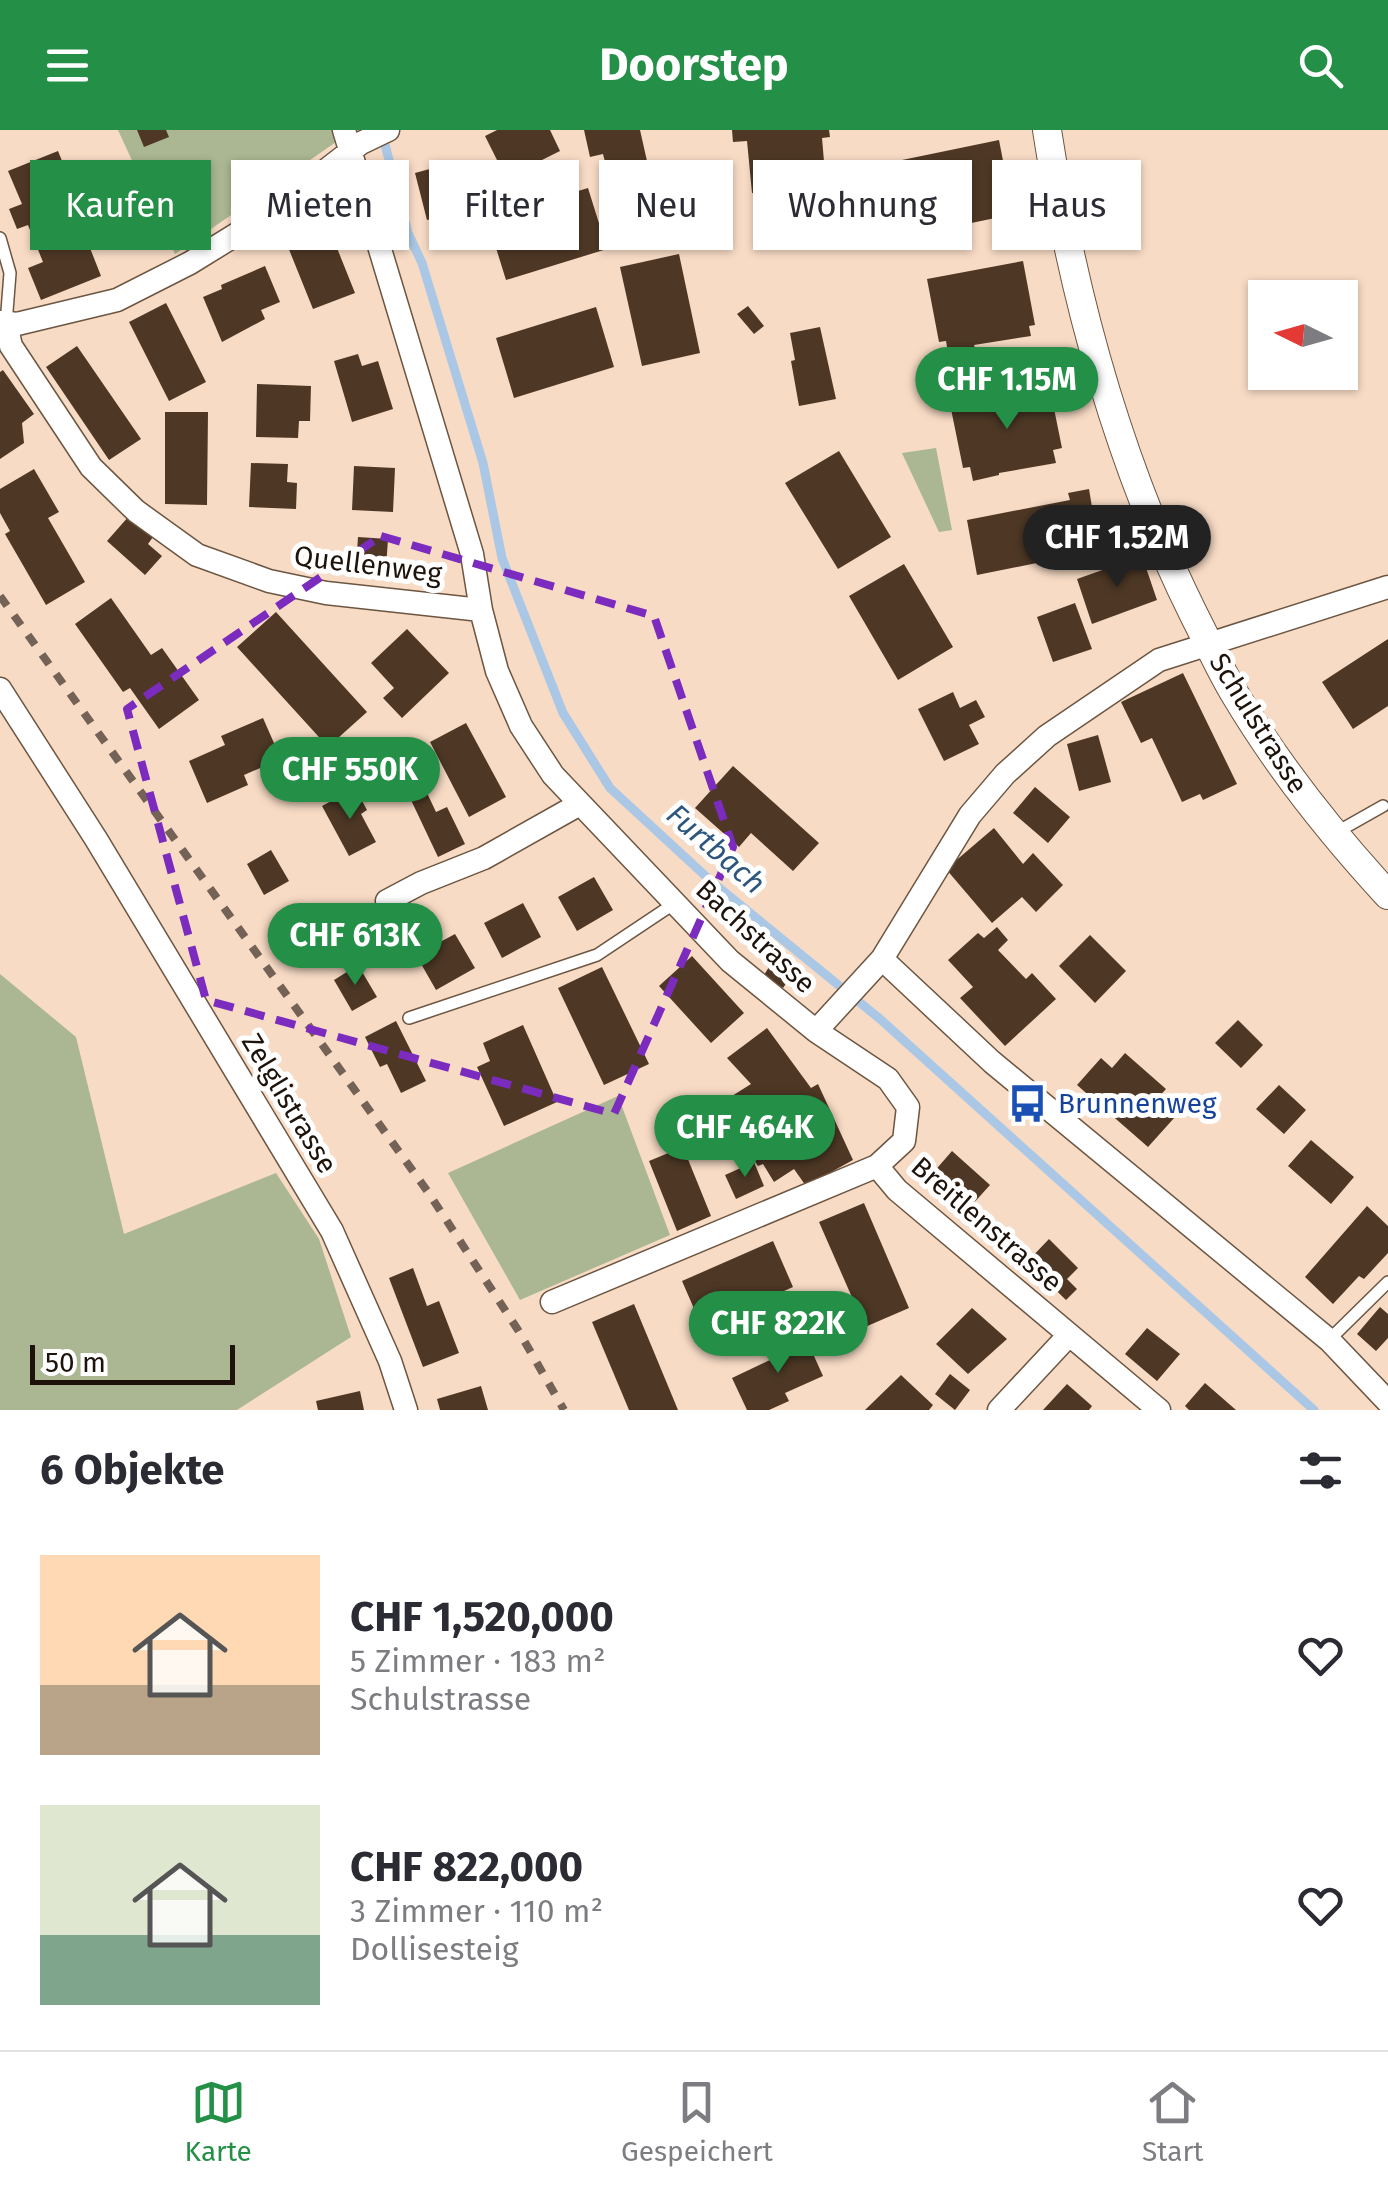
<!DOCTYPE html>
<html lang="de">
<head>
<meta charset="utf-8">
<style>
	:root { --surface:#fff; --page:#f7f7f7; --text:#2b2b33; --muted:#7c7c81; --line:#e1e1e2; --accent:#238f47 }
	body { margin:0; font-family:"Fira Sans",sans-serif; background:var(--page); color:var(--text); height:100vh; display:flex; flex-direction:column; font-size:38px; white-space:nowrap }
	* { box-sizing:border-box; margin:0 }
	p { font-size:32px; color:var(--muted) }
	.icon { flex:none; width:55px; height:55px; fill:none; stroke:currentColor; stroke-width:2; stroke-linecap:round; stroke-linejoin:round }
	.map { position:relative; height:1280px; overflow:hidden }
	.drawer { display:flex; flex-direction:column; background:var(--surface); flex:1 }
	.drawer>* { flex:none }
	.guide { position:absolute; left:30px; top:30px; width:1330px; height:90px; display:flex; gap:20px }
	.needle { width:65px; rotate:275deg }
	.fabs { position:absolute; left:1248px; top:150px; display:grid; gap:20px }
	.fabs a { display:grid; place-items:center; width:110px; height:110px; border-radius:0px; background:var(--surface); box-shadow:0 2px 8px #0004; font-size:50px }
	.scale { position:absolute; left:30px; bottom:25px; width:205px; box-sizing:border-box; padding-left:10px; border:5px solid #1d130b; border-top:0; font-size:28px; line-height:35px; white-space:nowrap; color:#1d130b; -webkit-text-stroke:8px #fff; paint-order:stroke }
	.price { position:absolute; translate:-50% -85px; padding:0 22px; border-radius:35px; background:var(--accent); color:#fff; font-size:32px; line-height:65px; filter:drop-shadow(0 2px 5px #0008) }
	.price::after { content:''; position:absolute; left:50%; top:60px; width:30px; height:22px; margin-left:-15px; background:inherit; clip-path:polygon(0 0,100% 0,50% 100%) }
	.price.selected { background:#222; color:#fff }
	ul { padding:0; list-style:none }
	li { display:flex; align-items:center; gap:30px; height:250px; padding:0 40px }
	li span { display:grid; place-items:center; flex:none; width:280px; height:200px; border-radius:0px; color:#555 }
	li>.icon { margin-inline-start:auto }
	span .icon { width:120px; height:120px; fill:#fffc; stroke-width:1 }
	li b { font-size:42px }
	h2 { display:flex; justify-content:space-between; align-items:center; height:120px; padding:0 40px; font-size:42px }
	.pill { padding:0 35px; border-radius:0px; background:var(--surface); box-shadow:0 2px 8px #0004; font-size:35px; line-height:90px }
	.pill.selected { background:var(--accent); color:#fff }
	header { display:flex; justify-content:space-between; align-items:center; height:130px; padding:0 40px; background:var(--accent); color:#fff; font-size:45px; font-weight:700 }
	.menu { display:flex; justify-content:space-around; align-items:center; height:140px; border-top:2px solid var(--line); background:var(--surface); font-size:28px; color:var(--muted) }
	.menu a { display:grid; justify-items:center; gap:5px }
	.menu .selected { color:var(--accent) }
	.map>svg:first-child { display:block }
</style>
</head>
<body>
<header><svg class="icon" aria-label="menu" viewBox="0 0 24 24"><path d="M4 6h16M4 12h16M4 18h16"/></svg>Doorstep<svg class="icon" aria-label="search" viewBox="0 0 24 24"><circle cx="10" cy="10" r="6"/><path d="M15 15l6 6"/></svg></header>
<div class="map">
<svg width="1388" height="1280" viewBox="0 0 1388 1280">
	<rect width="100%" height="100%" fill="#f7dbc5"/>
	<path fill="#aab792" d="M118,0H332L336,12L175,124Z
		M936,318L952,400L939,402L902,323Z
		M0,844L76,907L124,1104L276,1043L319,1109L351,1207L237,1280H0Z
		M618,966L670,1105L520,1170L448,1043Z"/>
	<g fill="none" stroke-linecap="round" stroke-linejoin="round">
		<path stroke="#abc7e6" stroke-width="9" d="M382,3L408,103L422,133L483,333L502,428L563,583L610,658L712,752L880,889L1314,1280"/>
	</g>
	<path fill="#4e3825" d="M137,0H166L169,7L144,17Z
		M497,0H550L560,21L506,48L485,6Z
		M584,0H640L647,31L607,40L603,24L590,27Z
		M732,0H829L830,7L822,8L826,55L795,58L798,89L763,93L760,63H752L747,11L733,12Z
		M999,10L1011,72L1003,74L1005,86L923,103L921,93L914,95L902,30Z
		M58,21L73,58L81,55L89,74L81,77L96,115L90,118L101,146L41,170L28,138L43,132L28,95L17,99L9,79L22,74L8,41Z
		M448,34L460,81L427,90L415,43Z
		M117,48L139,98L119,107L97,56Z
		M588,58L607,119L506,150L487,89Z
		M328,79L336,101L331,103L355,163L313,179L288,117L306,110L298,90Z
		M679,124L700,223L642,236L620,137Z
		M1023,131L1035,195L1029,196L1031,206L974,215L975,218L948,223L946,211L939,212L927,149Z
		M265,136L280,172L261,180L265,189L222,212L203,167L222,159L221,155Z
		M166,173L206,252L169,271L129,192Z
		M748,176L764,196L754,204L737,184Z
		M596,177L614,237L514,268L496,208Z
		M820,197L836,269L799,276L791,231L795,230L790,203Z
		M77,216L141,309L109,330L46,237Z
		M358,224L362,236L378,231L393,279L352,292L334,231Z
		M3,240L34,284L22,293L24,313L0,329V242Z
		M257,254L311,256L310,291H299L298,308L256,307Z
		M1049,254L1062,318L1053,320L1056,333L999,343V345L973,351L970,337L963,338L950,274Z
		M165,282H208L207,375L165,374Z
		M839,321L891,407L838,439L785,353Z
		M251,333L288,334L287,352L297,353L296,379L249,377Z
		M354,336L395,338L393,382L352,380Z
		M34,339L59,382L48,388L85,452L46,475L5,404L10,401L0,383V359Z
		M1089,359L1092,377L1082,378L1088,408L1078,410L1081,424L977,445L967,390L1070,370L1068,363Z
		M129,386L153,407L148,414L162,426L145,445L107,411Z
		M358,407L388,409L386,438L356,436Z
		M1142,426L1157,470L1092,494L1077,449Z
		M904,434L953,517L898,550L849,466Z
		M111,468L151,525L162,518L199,570L159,599L130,558L123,562L75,494Z
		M1075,473L1092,519L1053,532L1037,487Z
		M276,482L367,582L328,617L237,517Z
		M407,499L449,543L402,588L383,568L394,558L371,533Z
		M1388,509V576L1353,599L1322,552Z
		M1183,543L1237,654L1203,670L1200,664L1182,672L1152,608L1141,613L1121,572Z
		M953,562L960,578L976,570L985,587L969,595L979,614L944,631L918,579Z
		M263,588L281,629L244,645L248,655L207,673L189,631L225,615L221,606Z
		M466,593L506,667L469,687L430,612Z
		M1098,605L1111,652L1079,661L1067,614Z
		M409,625L436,682L447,677L465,714L438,727L393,632Z
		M733,636L819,713L793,741L751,703L739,717L695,678Z
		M1035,657L1070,687L1048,713L1013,683Z
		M355,658L367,680L361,684L376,712L349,726L322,676Z
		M994,698L1023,734L1033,723L1063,755L1036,782L1022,767L992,793L946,739Z
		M271,720L289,751L264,765L247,734Z
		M594,747L613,780L577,801L558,767Z
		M523,773L541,807L502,828L484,793Z
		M313,776L332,808L308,822L289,791Z
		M997,797L1008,810L998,820L1026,849L1032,843L1056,869L1005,916L960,868L973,857L948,830L978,803L984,808Z
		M455,804L475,838L436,860L416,825Z
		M1090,805L1126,841L1095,873L1059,836Z
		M692,826L744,883L711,913L659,856Z
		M774,829L794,842L783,858L764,845Z
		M358,835L377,867L352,881L334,850Z
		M602,837L649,934L604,955L558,858Z
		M1238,890L1263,915L1241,938L1215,913Z
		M396,891L426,951L401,963L387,934L380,937L365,907Z
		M523,895L557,972L504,996L477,937L490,931L483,913Z
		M767,898L811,958L818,954L853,1030L806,1056L794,1039L774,1052L763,1034L758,1036L727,991L733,988L724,971L751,954L727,928Z
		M1125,923L1166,959L1156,970L1175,987L1148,1017L1077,955L1101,928L1112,938Z
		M1279,955L1306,980L1284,1004L1256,979Z
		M680,975H705L706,1007L680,1008Z
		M1311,1010L1354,1047L1331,1074L1288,1036Z
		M683,1017L711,1086L677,1101L649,1031Z
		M952,1021L990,1055L962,1086L925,1052Z
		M754,1032L764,1056L736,1069L725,1045Z
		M864,1073L909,1178L865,1197L819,1092Z
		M1367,1076L1388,1096V1123L1364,1149L1359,1146L1333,1174L1305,1147Z
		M1049,1109L1078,1138L1067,1149L1077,1159L1066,1170L1027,1132Z
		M773,1111L793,1157L702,1197L682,1151Z
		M413,1138L427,1176L439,1171L459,1223L423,1237L389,1148Z
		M634,1174L678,1280H629L592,1192Z
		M1380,1177L1388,1184V1208L1376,1221L1357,1204Z
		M972,1178L1007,1209L968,1244L936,1214Z
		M1147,1198L1180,1224L1157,1251L1125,1224Z
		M805,1206L823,1246L785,1263L789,1271L769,1280H747L732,1248L770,1230L767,1224Z
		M950,1244L970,1260L955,1280L935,1264Z
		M901,1245L933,1275L929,1280H865Z
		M1205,1253L1236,1280H1189L1185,1276Z
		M1067,1254L1092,1276L1089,1280H1043Z
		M481,1256L488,1280H440L437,1269Z
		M360,1261L364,1280H318L316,1271Z"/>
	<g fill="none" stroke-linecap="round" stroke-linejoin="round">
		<defs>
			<path id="service" d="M0,108L10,143L6,194
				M1337,702L1383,676
				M409,888L597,825L675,773
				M1329,1210L1388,1152"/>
			<path id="minor" d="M344,0L472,424L481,480L497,541L521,596L553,645L730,831L816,901L888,949L908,977L904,1011L877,1036L897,1060L1159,1280
				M0,192L17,194L117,170L190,133L271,83L361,13L388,0
				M6,194L11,216L91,337L136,381L197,425L269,451L326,463L481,480
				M0,559L96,709L332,1101L390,1231L406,1280
				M387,771L421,753L484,728L578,675
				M882,829L992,932L1329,1210L1388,1272
				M816,901L882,829L970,685L1005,644L1047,606L1159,530L1388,457
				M552,1172L877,1036
				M999,1280L1069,1205"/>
			<path id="tertiary" d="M1047,0C1073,168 1118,332 1194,485C1208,512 1220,540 1236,566C1279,638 1331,703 1388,765"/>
		</defs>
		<use href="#service" stroke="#6c5541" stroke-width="14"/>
		<use href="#minor" stroke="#6c5541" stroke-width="25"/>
		<use href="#tertiary" stroke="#6c5541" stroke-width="30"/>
		<use href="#service" stroke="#fff" stroke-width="11"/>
		<use href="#minor" stroke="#fff" stroke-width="22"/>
		<use href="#tertiary" stroke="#fff" stroke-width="28"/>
		<path stroke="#736255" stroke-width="8" stroke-dasharray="12 12" stroke-linecap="butt" d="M0,466L428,1062L518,1200L564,1280"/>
	</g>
	<path fill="none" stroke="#7b2cbf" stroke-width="8" stroke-dasharray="20 12" stroke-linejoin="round" d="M381,406L654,486L733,717L614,984L206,870L127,579Z"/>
	<defs>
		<symbol id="bus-bare" viewBox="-9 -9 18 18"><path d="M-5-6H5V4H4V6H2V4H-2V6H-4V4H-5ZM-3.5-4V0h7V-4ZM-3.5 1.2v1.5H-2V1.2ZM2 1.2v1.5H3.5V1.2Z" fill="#1a4fb4" stroke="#fff" stroke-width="2.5" paint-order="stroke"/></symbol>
	</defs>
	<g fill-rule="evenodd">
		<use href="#bus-bare" x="1000" y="946" width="55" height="55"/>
	</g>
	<g text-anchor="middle" stroke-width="10" stroke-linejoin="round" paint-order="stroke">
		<g font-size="28" fill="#1d130b" stroke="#fff">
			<text transform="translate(368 434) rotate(7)" y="10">Quellenweg</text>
			<text transform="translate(1259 593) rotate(58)" y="10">Schulstrasse</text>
			<text transform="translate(756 806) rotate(43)" y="10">Bachstrasse</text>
			<text transform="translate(290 973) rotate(59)" y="10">Zelglistrasse</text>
			<text transform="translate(987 1094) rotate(41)" y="10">Breitlenstrasse</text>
		</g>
		<g font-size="28" fill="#164399" stroke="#fff" text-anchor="start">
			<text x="1058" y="983">Brunnenweg</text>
		</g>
		<g font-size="30" font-style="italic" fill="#2d567f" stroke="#fff">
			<text transform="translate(716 719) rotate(41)" y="10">Furtbach</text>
		</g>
	</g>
</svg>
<div class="fabs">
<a><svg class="needle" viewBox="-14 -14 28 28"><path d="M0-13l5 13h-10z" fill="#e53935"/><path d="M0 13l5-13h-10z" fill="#7c7c81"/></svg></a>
</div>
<div class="scale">50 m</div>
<b class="price" style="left:1007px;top:302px">CHF 1.15M</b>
<b class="price selected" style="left:1117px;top:460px">CHF 1.52M</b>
<b class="price" style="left:350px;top:692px">CHF 550K</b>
<b class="price" style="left:355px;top:858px">CHF 613K</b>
<b class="price" style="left:745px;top:1050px">CHF 464K</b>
<b class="price" style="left:778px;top:1246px">CHF 822K</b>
<div class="guide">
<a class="pill selected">Kaufen</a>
<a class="pill">Mieten</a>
<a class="pill">Filter</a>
<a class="pill">Neu</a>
<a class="pill">Wohnung</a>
<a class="pill">Haus</a>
</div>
</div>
<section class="drawer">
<h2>6 Objekte<svg class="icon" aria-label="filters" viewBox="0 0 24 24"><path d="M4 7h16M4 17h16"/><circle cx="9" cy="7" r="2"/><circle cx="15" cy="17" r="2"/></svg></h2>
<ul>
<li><span style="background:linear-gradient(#ffd9b3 65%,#b9a48a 0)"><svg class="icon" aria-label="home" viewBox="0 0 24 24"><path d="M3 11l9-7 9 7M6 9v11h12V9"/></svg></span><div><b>CHF 1,520,000</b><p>5 Zimmer · 183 m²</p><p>Schulstrasse</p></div><svg class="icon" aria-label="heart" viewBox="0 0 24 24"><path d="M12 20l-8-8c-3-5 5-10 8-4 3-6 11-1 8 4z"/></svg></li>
<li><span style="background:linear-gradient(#dfe7d0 65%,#7fa58c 0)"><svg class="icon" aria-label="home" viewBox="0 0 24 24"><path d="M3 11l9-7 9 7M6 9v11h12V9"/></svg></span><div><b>CHF 822,000</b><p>3 Zimmer · 110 m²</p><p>Dollisesteig</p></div><svg class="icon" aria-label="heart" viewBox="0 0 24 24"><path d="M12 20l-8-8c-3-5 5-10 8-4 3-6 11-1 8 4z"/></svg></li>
</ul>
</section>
<nav class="menu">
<a class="selected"><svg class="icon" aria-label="map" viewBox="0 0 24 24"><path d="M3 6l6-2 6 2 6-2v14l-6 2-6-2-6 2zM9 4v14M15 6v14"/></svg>Karte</a>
<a><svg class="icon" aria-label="saved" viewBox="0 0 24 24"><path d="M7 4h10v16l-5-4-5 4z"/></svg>Gespeichert</a>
<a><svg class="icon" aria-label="home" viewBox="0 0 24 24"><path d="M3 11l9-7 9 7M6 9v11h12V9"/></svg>Start</a>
</nav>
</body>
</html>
